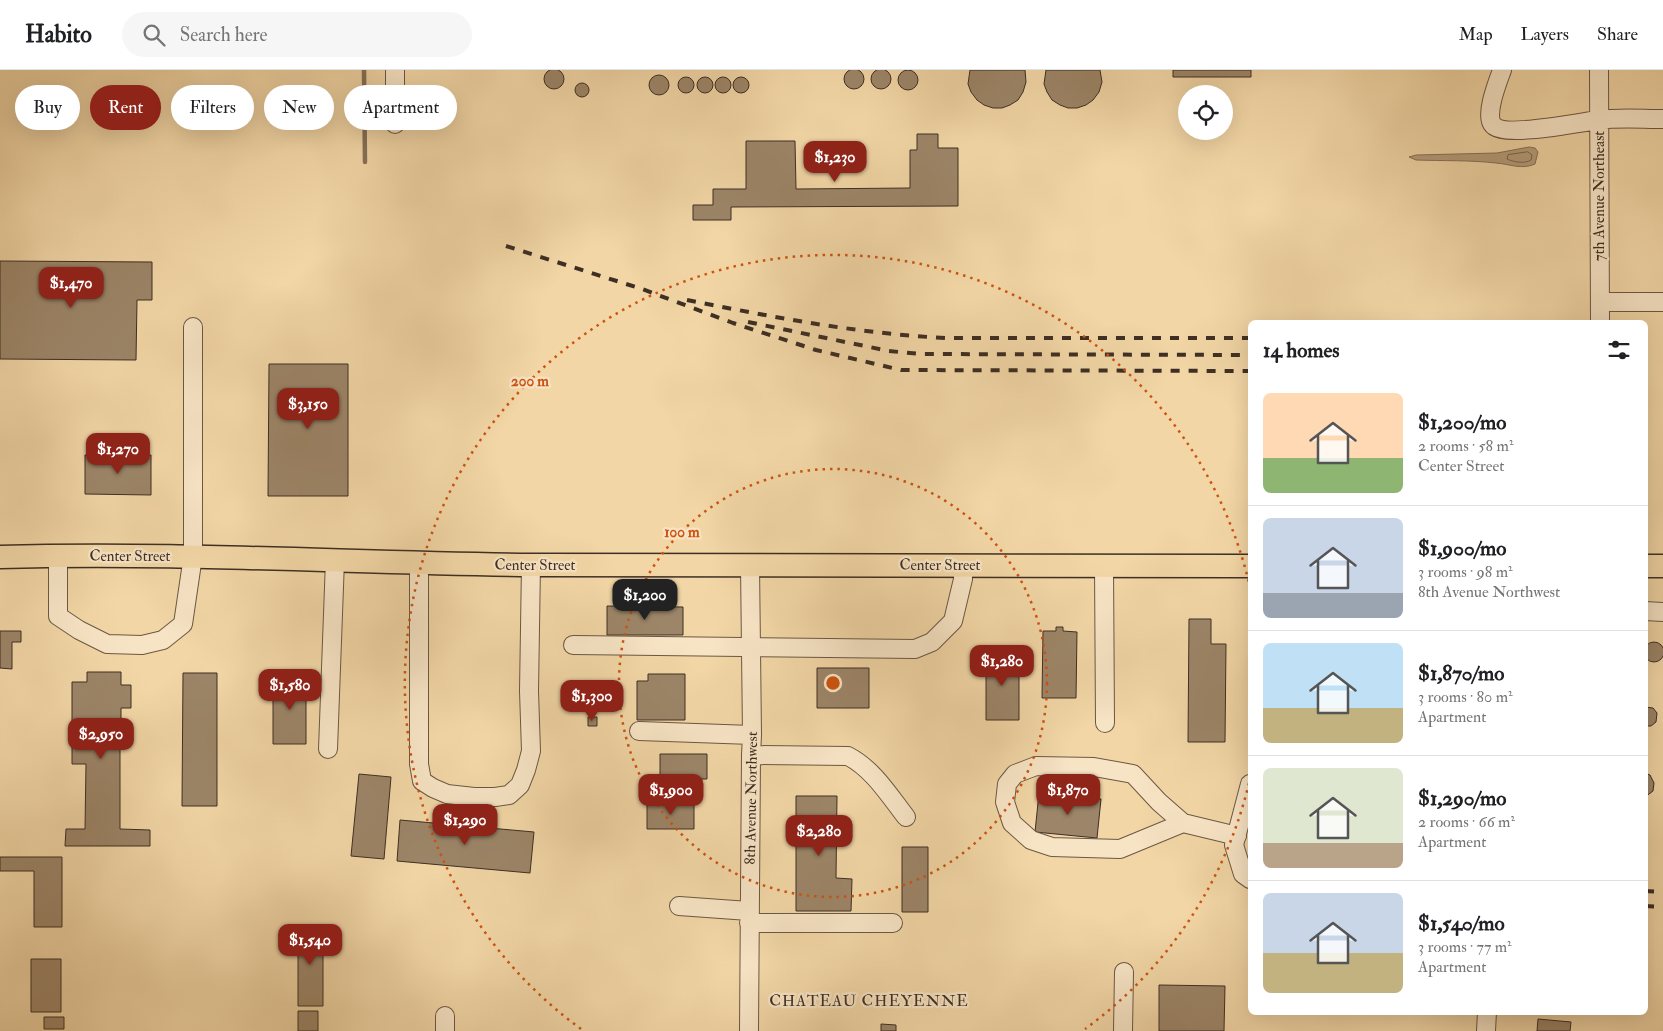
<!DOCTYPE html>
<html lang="en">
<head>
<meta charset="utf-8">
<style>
	:root { --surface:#fff; --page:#f6f6f6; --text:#202124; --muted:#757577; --line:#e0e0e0; --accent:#8f2418 }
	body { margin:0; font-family:"IM FELL Double Pica",serif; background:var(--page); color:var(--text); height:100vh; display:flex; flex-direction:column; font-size:19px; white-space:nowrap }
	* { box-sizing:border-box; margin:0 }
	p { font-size:16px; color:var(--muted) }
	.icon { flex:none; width:28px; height:28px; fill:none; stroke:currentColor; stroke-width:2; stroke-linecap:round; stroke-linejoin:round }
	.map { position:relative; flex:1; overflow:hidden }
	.details { position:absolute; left:1248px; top:250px; width:400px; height:695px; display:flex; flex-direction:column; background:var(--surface); border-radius:8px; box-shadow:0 5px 20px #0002 }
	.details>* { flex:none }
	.hud { position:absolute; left:15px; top:15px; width:475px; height:45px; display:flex; gap:10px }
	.fabs { position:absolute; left:1178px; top:15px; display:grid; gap:10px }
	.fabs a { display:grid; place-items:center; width:55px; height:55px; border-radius:50%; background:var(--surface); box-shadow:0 5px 20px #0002; font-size:25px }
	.price { position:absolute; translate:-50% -42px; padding:0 11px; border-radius:10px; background:var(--accent); color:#fff; font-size:16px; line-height:32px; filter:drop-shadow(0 1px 2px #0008) }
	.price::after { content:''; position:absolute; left:50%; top:30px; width:15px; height:11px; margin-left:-8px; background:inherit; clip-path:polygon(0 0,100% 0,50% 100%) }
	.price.current { background:#222; color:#fff }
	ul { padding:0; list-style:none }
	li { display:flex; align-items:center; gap:15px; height:125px; padding:0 15px }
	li+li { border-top:1px solid var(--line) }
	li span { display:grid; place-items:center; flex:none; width:140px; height:100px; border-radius:8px; color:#555 }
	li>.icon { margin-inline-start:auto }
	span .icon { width:60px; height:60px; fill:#fffc; stroke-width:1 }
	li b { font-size:21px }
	h2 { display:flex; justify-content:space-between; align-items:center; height:60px; padding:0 15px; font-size:21px }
	.chip { padding:0 18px; border-radius:22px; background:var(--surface); box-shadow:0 5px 20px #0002; font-size:18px; line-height:45px }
	.chip.current { background:var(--accent); color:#fff }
	header { display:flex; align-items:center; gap:30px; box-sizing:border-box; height:70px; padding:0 25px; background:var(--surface); border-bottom:1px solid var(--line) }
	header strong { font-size:24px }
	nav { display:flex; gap:28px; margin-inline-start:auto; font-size:18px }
	.search { width:350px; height:45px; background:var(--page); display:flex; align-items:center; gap:12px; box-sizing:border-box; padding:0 18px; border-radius:28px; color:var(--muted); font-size:19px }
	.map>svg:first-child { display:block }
</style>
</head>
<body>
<header>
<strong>Habito</strong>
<div class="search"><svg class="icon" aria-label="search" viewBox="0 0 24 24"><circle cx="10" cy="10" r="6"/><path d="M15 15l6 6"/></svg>Search here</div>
<nav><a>Map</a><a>Layers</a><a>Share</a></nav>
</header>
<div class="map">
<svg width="1663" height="961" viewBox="0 0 1663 961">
	<rect width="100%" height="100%" fill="#f2d6a6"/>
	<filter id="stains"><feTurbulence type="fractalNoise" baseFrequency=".004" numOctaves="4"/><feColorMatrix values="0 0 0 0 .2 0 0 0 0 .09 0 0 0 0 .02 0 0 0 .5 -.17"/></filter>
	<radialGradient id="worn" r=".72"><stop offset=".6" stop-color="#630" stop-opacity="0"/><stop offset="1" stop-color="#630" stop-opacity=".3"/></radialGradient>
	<path fill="#b59d7a" stroke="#857158" d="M1529,77L1535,78L1538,82L1535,94C1522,100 1509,94 1496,93C1470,90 1443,91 1416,90L1409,87L1416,85L1497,83Z"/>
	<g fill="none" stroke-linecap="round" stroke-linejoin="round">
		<path stroke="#7a664f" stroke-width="1" d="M1528,82L1532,85L1531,90C1525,94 1513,92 1507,89L1508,85Z"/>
		<path stroke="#857158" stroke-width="4.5" d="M364,0L365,92"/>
	</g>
	<path fill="#9c8568" stroke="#3e2e24" d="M544 9a10 10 0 1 1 20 0a10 10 0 1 1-20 0Z
		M871 9a10 10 0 1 1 20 0a10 10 0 1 1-20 0Z
		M844 9a10 10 0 1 1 20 0a10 10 0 1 1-20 0Z
		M970,0H1025L1026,12L1023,22L1018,30L1010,35L1002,38H993L984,35L977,30L971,22L968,14Z
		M1046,0H1100L1102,12L1099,22L1093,30L1086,35L1077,38H1068L1060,35L1052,30L1047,22L1044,14Z
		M1173,0H1251V7H1173Z
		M898 10a10 10 0 1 1 20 0a10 10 0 1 1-20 0Z
		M649 15a10 10 0 1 1 20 0a10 10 0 1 1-20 0Z
		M733 15a8 8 0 1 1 16 0a8 8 0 1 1-16 0Z
		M697 15a8 8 0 1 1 16 0a8 8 0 1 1-16 0Z
		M715 15a8 8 0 1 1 16 0a8 8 0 1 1-16 0Z
		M678 15a8 8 0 1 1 16 0a8 8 0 1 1-16 0Z
		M575 20a7 7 0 1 1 14 0a7 7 0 1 1-14 0Z
		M917,64H938V78H958V136L731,137V150H693V135H713V119H746V71H795L796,119L910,118V80H917Z
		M0,191L152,192V230H137L136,290L0,289Z
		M269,294H348V426H268Z
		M85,385H151V425L85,424Z
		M607,536L683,537V565H607Z
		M1189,549H1211V574H1226L1225,672H1188Z
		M1056,557H1063V561L1077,562L1076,628H1042L1043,561H1056Z
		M0,561H21V572H12V599L0,598Z
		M1644 582a10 10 0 1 1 20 0a10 10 0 1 1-20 0Z
		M986,584H1019V650H986Z
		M817,598H869V638H817Z
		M87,602H121V615H131V638H121V658H126V676H120V759L150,760V776H65L66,759H85L86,694H72V612H87Z
		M183,603H217V736H182Z
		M648,604H685V650H637V611H648Z
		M273,609H306V674H273Z
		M1645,637L1653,638L1657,643L1656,652L1651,656H1645Z
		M588,647H597V656H588Z
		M660,684H707V709H660Z
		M1645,703L1650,705L1654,713L1653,721L1645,727Z
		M359,704L391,707L384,789L351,786Z
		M1039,723L1101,729L1097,768L1035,762Z
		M796,726H837L836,808L852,809L851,841H796Z
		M647,734H694V759H647Z
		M400,750L534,762L530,803L397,791Z
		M902,777H928V842H902Z
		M0,787H62V857H34V801H0Z
		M298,856H323V936H298Z
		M31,889H61V942H31Z
		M1159,915L1225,916L1224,961H1159Z
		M298,941H318V961H298Z
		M44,947H64V959H44Z
		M1538,949L1571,952L1570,961H1537Z
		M881,954L896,955V961H881Z"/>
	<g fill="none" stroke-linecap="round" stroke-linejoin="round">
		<defs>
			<path id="minor" d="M395,0V54
				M1502,0C1498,11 1484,46 1493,55C1504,68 1581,52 1598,50C1619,47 1642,49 1663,49
				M1599,0L1600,252
				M1600,232H1663
				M58,485V546L79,560L107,574L142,575L163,570L183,554L193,486V257
				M419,494V694L422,711L433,718L447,724L474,727H495L509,725L520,715L526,700L531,681L529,621L531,495
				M1104,496L1105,653
				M1645,541L1663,542
				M573,575L915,579L932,572L953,551L963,509V495
				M639,661L752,665
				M328,679L335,490
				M751,685L848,686C873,699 889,725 906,747
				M1036,696L1094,697L1133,704L1159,732L1183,753L1120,779L1052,777L1031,770L1012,753L1005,732L1007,714L1015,704Z
				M1250,714L1234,775L1243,804L1250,809
				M1183,753L1237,766
				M679,836L749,841
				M749,853H893
				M445,961V946
				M749,961L751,685L752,665L750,495
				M1123,961L1124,902
				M1486,961L1487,942"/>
			<path id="major" d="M0,487C177,482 354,493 531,495L1250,496
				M1645,496H1663"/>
		</defs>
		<use href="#minor" stroke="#6b5844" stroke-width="20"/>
		<use href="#major" stroke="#3e2e24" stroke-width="25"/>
		<use href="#minor" stroke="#f7e4c5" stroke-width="18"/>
		<use href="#major" stroke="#f2d6a6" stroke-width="22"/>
		<path stroke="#3e2e24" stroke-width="4" stroke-dasharray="9 9" stroke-linecap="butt" d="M506,176L642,219L733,253L816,280L901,300L1250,301
			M687,230C773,247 859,264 947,268H1250
			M748,252L889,281L920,284L1250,285
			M1645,821L1663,822
			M1645,836L1663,837"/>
	</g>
	<g fill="none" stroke="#ce5310" stroke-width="2.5" stroke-dasharray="2.5 5">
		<circle cx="833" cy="613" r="214"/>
		<path d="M1249 713A428 428 0 0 1 1085 959M581 959A428 428 0 1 1 1249 513"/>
	</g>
	<g text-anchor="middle" stroke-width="4.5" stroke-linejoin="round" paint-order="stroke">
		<g font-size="15" fill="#3e2e24" stroke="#f7e4c5">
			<text transform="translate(1599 126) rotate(-90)" y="5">7th Avenue Northeast</text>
			<text x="130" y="491">Center Street</text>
			<text x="535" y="500">Center Street</text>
			<text x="940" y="500">Center Street</text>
			<text transform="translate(751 728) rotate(-89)" y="5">8th Avenue Northwest</text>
		</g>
		<g font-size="16" letter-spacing="1" fill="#3e2e24" stroke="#f7e4c5">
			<text x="869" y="936">CHATEAU CHEYENNE</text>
		</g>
	</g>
	<circle cx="833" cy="613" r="8" fill="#ce5310" stroke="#f7e4c5" stroke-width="2.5"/>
	<g font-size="15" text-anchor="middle" font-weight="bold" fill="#ce5310" stroke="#f7e4c5" stroke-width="4.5" stroke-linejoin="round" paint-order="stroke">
		<text x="530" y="316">200 m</text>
		<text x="682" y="467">100 m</text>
	</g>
	<rect width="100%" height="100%" filter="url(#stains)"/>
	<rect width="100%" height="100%" fill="url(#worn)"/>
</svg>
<div class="fabs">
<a><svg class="icon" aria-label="locate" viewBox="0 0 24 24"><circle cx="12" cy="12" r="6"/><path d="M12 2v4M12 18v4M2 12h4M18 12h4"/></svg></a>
</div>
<b class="price" style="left:835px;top:113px">$1,230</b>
<b class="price" style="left:71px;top:239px">$1,470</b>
<b class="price" style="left:308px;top:360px">$3,150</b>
<b class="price" style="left:118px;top:405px">$1,270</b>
<b class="price current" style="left:645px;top:551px">$1,200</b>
<b class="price" style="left:1002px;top:617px">$1,280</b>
<b class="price" style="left:290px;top:641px">$1,580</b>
<b class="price" style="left:592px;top:652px">$1,300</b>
<b class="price" style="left:101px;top:690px">$2,950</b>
<b class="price" style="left:671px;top:746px">$1,900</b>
<b class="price" style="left:1068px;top:746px">$1,870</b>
<b class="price" style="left:465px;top:776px">$1,290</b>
<b class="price" style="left:819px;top:787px">$2,280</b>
<b class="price" style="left:310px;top:896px">$1,540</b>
<div class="hud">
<a class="chip">Buy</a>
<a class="chip current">Rent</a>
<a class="chip">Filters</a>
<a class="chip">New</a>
<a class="chip">Apartment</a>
</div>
<section class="details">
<h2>14 homes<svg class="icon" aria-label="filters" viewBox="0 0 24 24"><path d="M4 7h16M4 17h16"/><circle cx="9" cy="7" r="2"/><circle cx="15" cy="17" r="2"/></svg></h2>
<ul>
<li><span style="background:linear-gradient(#ffd9b3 65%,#8fb573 0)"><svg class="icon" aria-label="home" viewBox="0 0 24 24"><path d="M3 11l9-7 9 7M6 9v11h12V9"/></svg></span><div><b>$1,200/mo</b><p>2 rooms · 58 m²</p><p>Center Street</p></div></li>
<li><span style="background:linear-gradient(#c9d6e8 75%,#9aa5b1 0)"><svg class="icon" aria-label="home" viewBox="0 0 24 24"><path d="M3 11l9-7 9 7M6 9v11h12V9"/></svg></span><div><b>$1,900/mo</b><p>3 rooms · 98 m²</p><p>8th Avenue Northwest</p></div></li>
<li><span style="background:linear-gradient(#bfe0f5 65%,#c2b280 0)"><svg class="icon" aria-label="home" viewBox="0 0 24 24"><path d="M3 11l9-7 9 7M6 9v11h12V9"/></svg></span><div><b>$1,870/mo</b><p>3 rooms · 80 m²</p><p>Apartment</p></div></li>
<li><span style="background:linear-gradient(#dfe7d0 75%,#b9a48a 0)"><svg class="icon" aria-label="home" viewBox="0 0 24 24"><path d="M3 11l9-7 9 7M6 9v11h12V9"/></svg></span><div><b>$1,290/mo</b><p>2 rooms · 66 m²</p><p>Apartment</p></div></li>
<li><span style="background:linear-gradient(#c9d6e8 60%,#c2b280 0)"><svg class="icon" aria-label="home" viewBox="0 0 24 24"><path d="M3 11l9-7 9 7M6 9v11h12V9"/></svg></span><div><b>$1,540/mo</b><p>3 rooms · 77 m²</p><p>Apartment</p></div></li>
</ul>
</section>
</div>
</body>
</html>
